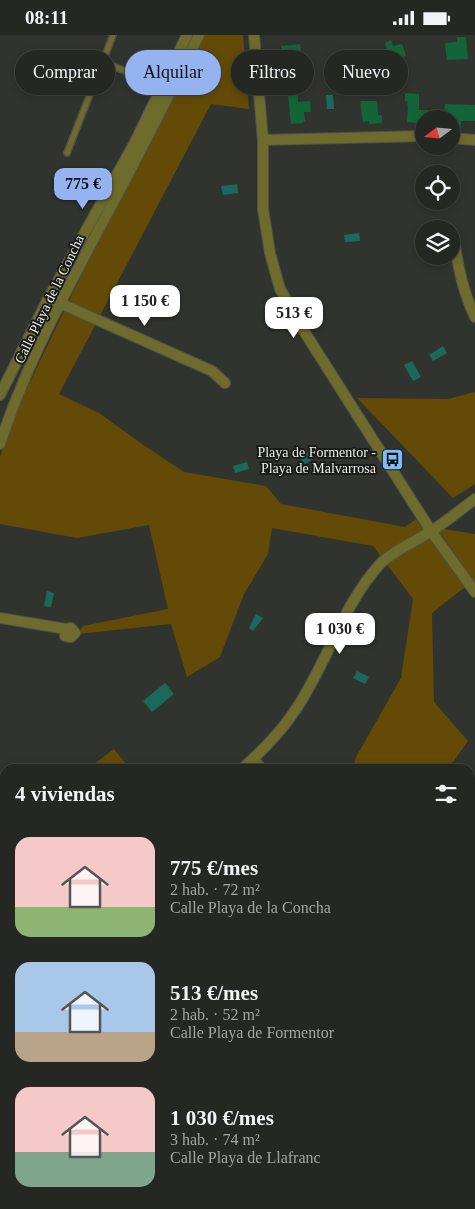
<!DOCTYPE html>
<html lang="es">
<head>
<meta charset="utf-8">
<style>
	:root { --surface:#252722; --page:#2d2f2a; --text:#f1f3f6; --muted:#a3a5a5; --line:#424440; --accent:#95b2f1 }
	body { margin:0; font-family:Georgia,serif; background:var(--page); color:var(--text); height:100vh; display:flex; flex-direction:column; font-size:19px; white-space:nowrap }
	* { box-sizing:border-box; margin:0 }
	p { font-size:16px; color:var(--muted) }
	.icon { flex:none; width:28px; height:28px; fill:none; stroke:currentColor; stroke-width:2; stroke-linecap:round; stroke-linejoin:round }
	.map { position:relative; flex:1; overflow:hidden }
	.side { position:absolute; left:0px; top:729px; width:475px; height:446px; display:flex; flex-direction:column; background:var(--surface); border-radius:15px 15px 0 0; box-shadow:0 2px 8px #0003,0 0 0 1px var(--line) }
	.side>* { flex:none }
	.hud { position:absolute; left:15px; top:15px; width:445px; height:45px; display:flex; gap:10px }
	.needle { width:32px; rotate:254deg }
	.buttons { position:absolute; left:415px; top:75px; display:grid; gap:10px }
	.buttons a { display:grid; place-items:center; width:45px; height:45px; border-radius:50%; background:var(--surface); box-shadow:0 2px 8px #0003,0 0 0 1px var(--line); font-size:25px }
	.price { position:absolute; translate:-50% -42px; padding:0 11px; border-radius:10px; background:#fff; color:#222; font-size:16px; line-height:32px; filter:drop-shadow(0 1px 2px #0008) }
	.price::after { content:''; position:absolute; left:50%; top:30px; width:15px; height:11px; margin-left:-8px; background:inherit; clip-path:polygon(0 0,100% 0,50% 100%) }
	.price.active { background:var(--accent); color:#111 }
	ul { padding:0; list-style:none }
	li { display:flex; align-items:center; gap:15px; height:125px; padding:0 15px }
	li span { display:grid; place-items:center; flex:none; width:140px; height:100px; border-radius:15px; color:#555 }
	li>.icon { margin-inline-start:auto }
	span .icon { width:60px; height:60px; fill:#fffc; stroke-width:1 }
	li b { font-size:21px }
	h2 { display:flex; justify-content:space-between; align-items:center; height:60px; padding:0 15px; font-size:21px }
	.tag { padding:0 18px; border-radius:22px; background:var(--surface); box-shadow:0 2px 8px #0003,0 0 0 1px var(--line); font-size:18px; line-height:45px }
	.tag.active { background:var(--accent); color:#111 }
	.status { display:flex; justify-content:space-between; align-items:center; height:35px; padding:0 25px; background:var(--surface); direction:ltr }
	.status svg { height:14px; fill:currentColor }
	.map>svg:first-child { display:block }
</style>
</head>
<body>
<div class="status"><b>08:11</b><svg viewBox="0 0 49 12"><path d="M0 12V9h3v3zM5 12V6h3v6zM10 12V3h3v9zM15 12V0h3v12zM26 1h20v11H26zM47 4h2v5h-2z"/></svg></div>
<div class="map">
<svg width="475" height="1174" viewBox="0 0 475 1174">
	<rect width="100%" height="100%" fill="#31342e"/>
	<path fill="#634a06" d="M205,0H243L249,74L211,69L59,359L99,378L142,409L184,437L266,451L281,469L405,492L416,484L465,552L432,578L434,667L468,706L448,734H352L356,722L401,643L413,564L373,511L272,493L268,519L244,559L220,622L187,642L171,589L78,599L83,591L168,574L149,490L77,503L0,489V422L16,376L114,172Z
		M475,357V449L453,463L357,363L448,364Z
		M437,493L475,499V548Z
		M114,714L127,730L123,734H88Z
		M0,1002L5,1006V1170H55L58,1174H0Z"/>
	<path fill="#1a695a" d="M326,60H333L334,74H327Z
		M237,149L238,158L223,160L221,151Z
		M359,198L360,206L345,207L344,200Z
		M443,311L447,318L433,326L429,320Z
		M412,326L421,342L413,346L404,330Z
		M313,413L318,420L305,429L300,423Z
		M247,427L249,434L235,438L233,431Z
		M47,556L54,558L51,572L44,571Z
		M256,579L263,583L253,596L249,593Z
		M357,636L369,642L365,649L353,643Z
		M165,648L174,659L152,677L143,666Z"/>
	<path fill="#136539" d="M457,2H466L468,24L447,25L445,8L457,7Z
		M391,5L393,11L402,9L406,21L390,26L389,23L386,24L383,15L387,14L385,8Z
		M300,9L304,31H300L301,38L285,40L281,11Z
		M405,58L419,59V75H428V84H419L418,88L407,87L408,73L407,66H405Z
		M298,59V67L310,66L311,77H304L305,86L303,87V88L291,89L288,60Z
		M360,66H377L378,80H382V88L369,89V86L363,87Z
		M445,69L475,70V86H461V93H451V84H444Z"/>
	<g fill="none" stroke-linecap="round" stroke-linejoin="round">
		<defs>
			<path id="lane" d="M103,27L162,51
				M67,118L113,0"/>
			<path id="street" d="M254,0L263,105V174L270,218L280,254L307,301L431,496L475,557
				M451,103L475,105
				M263,105L424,101
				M454,204C458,232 463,257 475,282
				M55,266L212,336L225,348
				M0,360L48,264L134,109L187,0
				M0,409C25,331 68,252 107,179C139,120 169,60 199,0
				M0,583L66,594
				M71,593L75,598L71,602L65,601L66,594Z
				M253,724L262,734
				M242,734C261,717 280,698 294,677C327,630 341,572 380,529C390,518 416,506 428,498C445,488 460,475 475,464
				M0,909L5,911
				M470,1070L475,1071
				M207,1170L212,1174"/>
		</defs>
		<use href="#lane" stroke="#4f524c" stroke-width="8"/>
		<use href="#street" stroke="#4f524c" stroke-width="12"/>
		<use href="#lane" stroke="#6d6c2d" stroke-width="5"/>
		<use href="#street" stroke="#6d6c2d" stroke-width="10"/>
	</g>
	<defs>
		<symbol id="bus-square" viewBox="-11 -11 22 22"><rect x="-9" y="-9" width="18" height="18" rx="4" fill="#7cbef9" stroke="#1a1b19"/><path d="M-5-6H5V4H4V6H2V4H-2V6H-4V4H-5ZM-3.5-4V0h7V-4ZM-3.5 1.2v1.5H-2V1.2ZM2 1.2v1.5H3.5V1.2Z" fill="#111"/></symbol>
	</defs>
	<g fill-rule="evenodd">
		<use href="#bus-square" x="380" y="412" width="25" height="25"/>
	</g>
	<g text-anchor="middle" stroke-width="4" stroke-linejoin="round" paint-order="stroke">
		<g font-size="14" fill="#ebede9" stroke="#1a1b19">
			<text transform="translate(49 264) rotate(-64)" y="5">Calle Playa de la Concha</text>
		</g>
		<g font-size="14" fill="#ebede9" stroke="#1a1b19" text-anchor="end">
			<text x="376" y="422">Playa de Formentor -<tspan x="376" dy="16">Playa de Malvarrosa</tspan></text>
		</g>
	</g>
</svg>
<div class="buttons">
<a><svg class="needle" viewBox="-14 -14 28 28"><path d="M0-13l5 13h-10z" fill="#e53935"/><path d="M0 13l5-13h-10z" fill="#a3a5a5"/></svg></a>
<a><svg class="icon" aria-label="locate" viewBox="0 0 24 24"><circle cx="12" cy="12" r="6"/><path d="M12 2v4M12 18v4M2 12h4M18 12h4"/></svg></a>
<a><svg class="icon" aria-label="layers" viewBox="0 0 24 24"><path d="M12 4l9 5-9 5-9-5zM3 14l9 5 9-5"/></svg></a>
</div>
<b class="price active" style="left:83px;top:175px">775 €</b>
<b class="price" style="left:145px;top:292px">1 150 €</b>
<b class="price" style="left:294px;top:304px">513 €</b>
<b class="price" style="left:340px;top:620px">1 030 €</b>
<div class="hud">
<a class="tag">Comprar</a>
<a class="tag active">Alquilar</a>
<a class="tag">Filtros</a>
<a class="tag">Nuevo</a>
</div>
<section class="side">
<h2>4 viviendas<svg class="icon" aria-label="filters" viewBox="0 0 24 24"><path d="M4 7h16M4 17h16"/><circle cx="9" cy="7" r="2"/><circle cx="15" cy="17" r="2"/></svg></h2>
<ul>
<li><span style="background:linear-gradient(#f6c9c9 70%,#8fb573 0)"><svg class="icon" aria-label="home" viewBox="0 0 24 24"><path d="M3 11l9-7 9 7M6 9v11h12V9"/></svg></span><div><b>775 €/mes</b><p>2 hab. · 72 m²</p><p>Calle Playa de la Concha</p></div></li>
<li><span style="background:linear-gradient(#a9c7e8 70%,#b9a48a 0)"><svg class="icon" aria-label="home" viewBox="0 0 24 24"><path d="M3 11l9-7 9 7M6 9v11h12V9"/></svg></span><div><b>513 €/mes</b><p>2 hab. · 52 m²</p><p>Calle Playa de Formentor</p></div></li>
<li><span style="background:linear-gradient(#f6c9c9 65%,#7fa58c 0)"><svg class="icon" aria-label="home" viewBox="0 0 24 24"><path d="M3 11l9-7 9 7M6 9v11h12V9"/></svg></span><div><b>1 030 €/mes</b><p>3 hab. · 74 m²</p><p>Calle Playa de Llafranc</p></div></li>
</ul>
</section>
</div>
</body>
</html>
